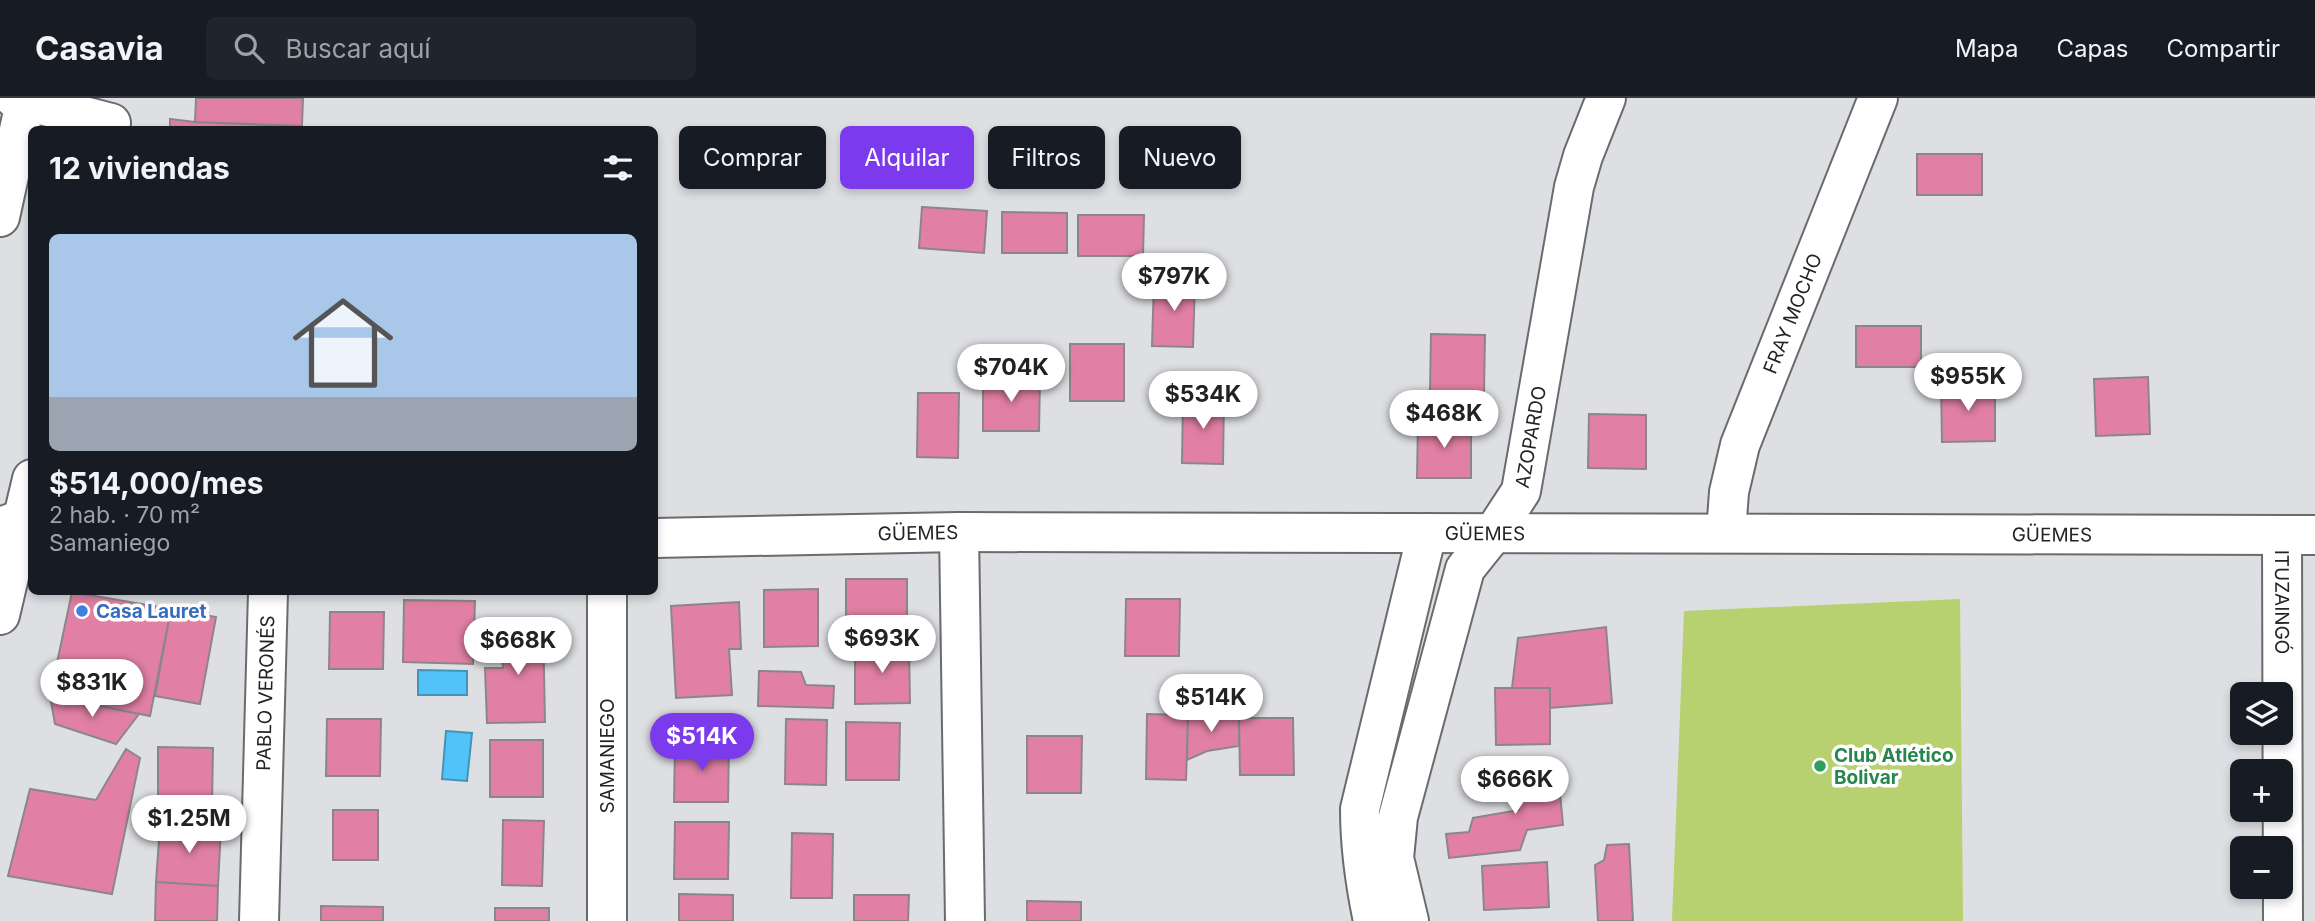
<!DOCTYPE html>
<html lang="es">
<head>
<meta charset="utf-8">
<style>
	:root { --surface:#171b24; --page:#20242c; --text:#f1f3f6; --muted:#9ea1a6; --line:#363941; --accent:#7c3aed }
	body { margin:0; font-family:Inter,sans-serif; background:var(--page); color:var(--text); height:100vh; display:flex; flex-direction:column; font-size:26px; white-space:nowrap }
	* { box-sizing:border-box; margin:0 }
	p { font-size:23px; color:var(--muted) }
	.icon { flex:none; width:38px; height:38px; fill:none; stroke:currentColor; stroke-width:2; stroke-linecap:round; stroke-linejoin:round }
	.map { position:relative; flex:1; overflow:hidden }
	.drawer { position:absolute; left:28px; top:28px; width:630px; height:469px; display:flex; flex-direction:column; background:var(--surface); border-radius:10px; box-shadow:0 4px 10px #0003 }
	.drawer>* { flex:none }
	.guide { position:absolute; left:679px; top:28px; width:665px; height:63px; display:flex; gap:14px }
	.tools { position:absolute; left:2230px; top:584px; display:grid; gap:14px }
	.tools a { display:grid; place-items:center; width:63px; height:63px; border-radius:10px; background:var(--surface); box-shadow:0 4px 10px #0003; font-size:35px }
	.price { position:absolute; translate:-50% -60px; padding:0 16px; border-radius:24px; background:#fff; color:#222; font-size:23px; line-height:46px; filter:drop-shadow(0 2px 4px #0008) }
	.price::after { content:''; position:absolute; left:50%; top:42px; width:21px; height:16px; margin-left:-10px; background:inherit; clip-path:polygon(0 0,100% 0,50% 100%) }
	.price.active { background:var(--accent); color:#fff }
	ul { padding:0; list-style:none }
	li { display:grid; align-content:center; gap:14px; height:371px; padding:0 21px }
	li span { display:grid; place-items:center; height:217px; border-radius:10px; color:#555 }
	li>.icon { margin-inline-start:auto }
	span .icon { width:126px; height:126px; fill:#fffc; stroke-width:1 }
	li b { font-size:30px }
	h2 { display:flex; justify-content:space-between; align-items:center; height:84px; padding:0 21px; font-size:30px }
	.pill { padding:0 24px; border-radius:10px; background:var(--surface); box-shadow:0 4px 10px #0003; font-size:24px; line-height:63px }
	.pill.active { background:var(--accent); color:#fff }
	header { display:flex; align-items:center; gap:42px; box-sizing:border-box; height:98px; padding:0 35px; background:var(--surface); border-bottom:2px solid var(--line) }
	header strong { font-size:33px }
	nav { display:flex; gap:38px; margin-inline-start:auto; font-size:24px }
	.search { width:490px; height:63px; background:var(--page); display:flex; align-items:center; gap:18px; box-sizing:border-box; padding:0 24px; border-radius:10px; color:var(--muted); font-size:26px }
	.map>svg:first-child { display:block }
</style>
</head>
<body>
<header>
<strong>Casavia</strong>
<div class="search"><svg class="icon" aria-label="search" viewBox="0 0 24 24"><circle cx="10" cy="10" r="6"/><path d="M15 15l6 6"/></svg>Buscar aquí</div>
<nav><a>Mapa</a><a>Capas</a><a>Compartir</a></nav>
</header>
<div class="map">
<svg width="2315" height="823" viewBox="0 0 2315 823">
	<rect width="100%" height="100%" fill="#dedfe3"/>
	<path fill="#b7d070" d="M1960,501L1963,823H1672L1684,513Z"/>
	<path fill="#51c3f8" stroke="#4493b9" stroke-width="2" d="M418,572L467,573V597H418Z
		M446,633L472,635L467,683L442,681Z"/>
	<path fill="#e180a4" stroke="#8b8788" stroke-width="2" d="M196,0H303L302,28L195,24Z
		M170,21L195,24L335,30L170,32Z
		M1917,56H1982V97H1917Z
		M922,109L987,113L984,155L919,150Z
		M1002,114L1067,115V155H1002Z
		M1078,117H1144L1143,158H1078Z
		M1154,182L1195,183L1193,249L1152,248Z
		M1856,228H1921V269H1856Z
		M1431,236L1485,237L1484,294L1430,293Z
		M1070,246H1124V303H1070Z
		M983,279H1040L1039,333H983Z
		M2148,279L2150,336L2096,338L2094,281Z
		M1941,286H1995V343L1942,344Z
		M918,295H959L958,360L917,359Z
		M1183,300L1224,301L1223,366L1182,365Z
		M1589,316L1646,317V371L1588,370Z
		M1418,323H1471V380H1417Z
		M846,481H907V536H846Z
		M818,491V548L764,549V492Z
		M72,494L171,511L150,618L50,598Z
		M1126,501H1180L1179,558H1125Z
		M404,502L475,503L473,566L403,564Z
		M739,504L741,551H729L732,597L676,600L671,508Z
		M171,511L216,519L200,606L155,598Z
		M330,514H384L383,571H329Z
		M543,525L545,624L487,625L485,570H503L501,526Z
		M1606,529L1612,605L1550,610V590H1512L1518,540Z
		M909,548L910,605L855,606V549Z
		M759,573L801,574L806,587L834,588L833,610L758,608Z
		M1495,590H1550V646L1496,647Z
		M50,598L139,616L116,646L55,626Z
		M1147,616L1188,617L1186,682L1146,681Z
		M1188,617L1228,618L1239,620V648L1207,653L1187,662Z
		M1239,620H1293L1294,677H1240Z
		M327,621H381L380,678H326Z
		M786,621L827,622L826,687L785,686Z
		M846,624L900,625L899,682H846Z
		M1027,638H1082L1081,695H1027Z
		M490,642H543V699H490Z
		M675,647H729L728,704H674Z
		M158,649L213,650L212,707L158,706Z
		M126,651L140,660L112,796L8,778L30,691L96,702Z
		M1557,664L1563,727L1527,732L1520,752L1449,760L1446,736L1469,734L1473,720L1519,712V667Z
		M333,712H378V762H333Z
		M503,722L544,723L542,788L502,787Z
		M675,724H729L728,781H674Z
		M160,727L221,730L218,788L156,784Z
		M792,735L833,736L832,800H791Z
		M1629,746L1633,823H1598L1595,767L1604,762L1607,747Z
		M1547,764L1549,809L1484,812L1482,768Z
		M156,784L218,788L217,823H155Z
		M679,796L733,797V823H679Z
		M854,797H909L908,823H854Z
		M1027,803L1081,804V823H1027Z
		M321,808L383,809V823H321Z
		M495,810H549V823H495Z"/>
	<g fill="none" stroke-linecap="round" stroke-linejoin="round">
		<defs>
			<g id="minor">
				<path d="M959,434L965,823"/>
				<path id="s1" d="M1726,435L1729,394L1740,347L1878,0"/>
				<path id="s2" d="M2282,438L2283,823"/>
				<path id="s3" d="M654,440L959,434L2315,437"/>
				<path id="s4" d="M259,823L268,494"/>
				<path d="M607,823V494"/>
				<path d="M1373,823C1365,785 1360,749 1360,711L1427,435"/>
				<path id="s5" d="M1409,823L1394,760L1398,719L1465,471L1493,436L1521,393L1574,89L1583,58L1606,0"/>
			</g>
			<path id="secondary" d="M0,517L32,381"/>
			<path id="primary" d="M14,0L111,25
				M0,119L26,0
				M0,429L22,421"/>
		</defs>
		<use href="#minor" stroke="#6a6b6e" stroke-width="42"/>
		<use href="#secondary" stroke="#6a6b6e" stroke-width="42"/>
		<use href="#primary" stroke="#6a6b6e" stroke-width="42"/>
		<use href="#minor" stroke="#fff" stroke-width="38"/>
		<use href="#secondary" stroke="#fff" stroke-width="38"/>
		<use href="#primary" stroke="#fff" stroke-width="38"/>
	</g>
	<circle fill="#3f7fe0" stroke="#fff" stroke-width="2.5" cx="82" cy="513" r="7"/>
	<circle fill="#2e9e5b" stroke="#fff" stroke-width="2.5" cx="1820" cy="668" r="7"/>
	<g text-anchor="middle" stroke-width="7" stroke-linejoin="round" paint-order="stroke">
		<g font-size="19" fill="#242425" stroke="#fff">
			<text dy="7" stroke="none"><textPath href="#s1" startOffset="231">FRAY MOCHO</textPath></text>
			<text dy="7" stroke="none"><textPath href="#s5" startOffset="514">AZOPARDO</textPath></text>
			<text dy="7" stroke="none"><textPath href="#s3" startOffset="264">GÜEMES</textPath></text>
			<text dy="7" stroke="none"><textPath href="#s3" startOffset="831">GÜEMES</textPath></text>
			<text dy="7" stroke="none"><textPath href="#s3" startOffset="1398">GÜEMES</textPath></text>
			<text dy="7" stroke="none"><textPath href="#s2" startOffset="66">ITUZAINGÓ</textPath></text>
			<text dy="7" stroke="none"><textPath href="#s4" startOffset="228">PABLO VERONÉS</textPath></text>
			<text transform="translate(607 658) rotate(-90)" y="7">SAMANIEGO</text>
		</g>
		<g font-size="19" font-weight="bold" fill="#366cbe" stroke="#fff" text-anchor="start">
			<text x="96" y="520">Casa Lauret</text>
		</g>
		<g font-size="19" font-weight="bold" fill="#27864d" stroke="#fff" text-anchor="start">
			<text x="1834" y="664">Club Atlético<tspan x="1834" dy="22">Bolivar</tspan></text>
		</g>
	</g>
</svg>
<div class="tools">
<a><svg class="icon" aria-label="layers" viewBox="0 0 24 24"><path d="M12 4l9 5-9 5-9-5zM3 14l9 5 9-5"/></svg></a>
<a>+</a>
<a>−</a>
</div>
<b class="price" style="left:1174px;top:215px">$797K</b>
<b class="price" style="left:1011px;top:306px">$704K</b>
<b class="price" style="left:1968px;top:315px">$955K</b>
<b class="price" style="left:1203px;top:333px">$534K</b>
<b class="price" style="left:1444px;top:352px">$468K</b>
<b class="price" style="left:882px;top:577px">$693K</b>
<b class="price" style="left:518px;top:579px">$668K</b>
<b class="price" style="left:92px;top:621px">$831K</b>
<b class="price" style="left:1211px;top:636px">$514K</b>
<b class="price active" style="left:702px;top:675px">$514K</b>
<b class="price" style="left:1515px;top:718px">$666K</b>
<b class="price" style="left:189px;top:757px">$1.25M</b>
<div class="guide">
<a class="pill">Comprar</a>
<a class="pill active">Alquilar</a>
<a class="pill">Filtros</a>
<a class="pill">Nuevo</a>
</div>
<section class="drawer">
<h2>12 viviendas<svg class="icon" aria-label="filters" viewBox="0 0 24 24"><path d="M4 7h16M4 17h16"/><circle cx="9" cy="7" r="2"/><circle cx="15" cy="17" r="2"/></svg></h2>
<ul>
<li><span style="background:linear-gradient(#a9c7e8 75%,#9aa5b1 0)"><svg class="icon" aria-label="home" viewBox="0 0 24 24"><path d="M3 11l9-7 9 7M6 9v11h12V9"/></svg></span><div><b>$514,000/mes</b><p>2 hab. · 70 m²</p><p>Samaniego</p></div></li>
</ul>
</section>
</div>
</body>
</html>
